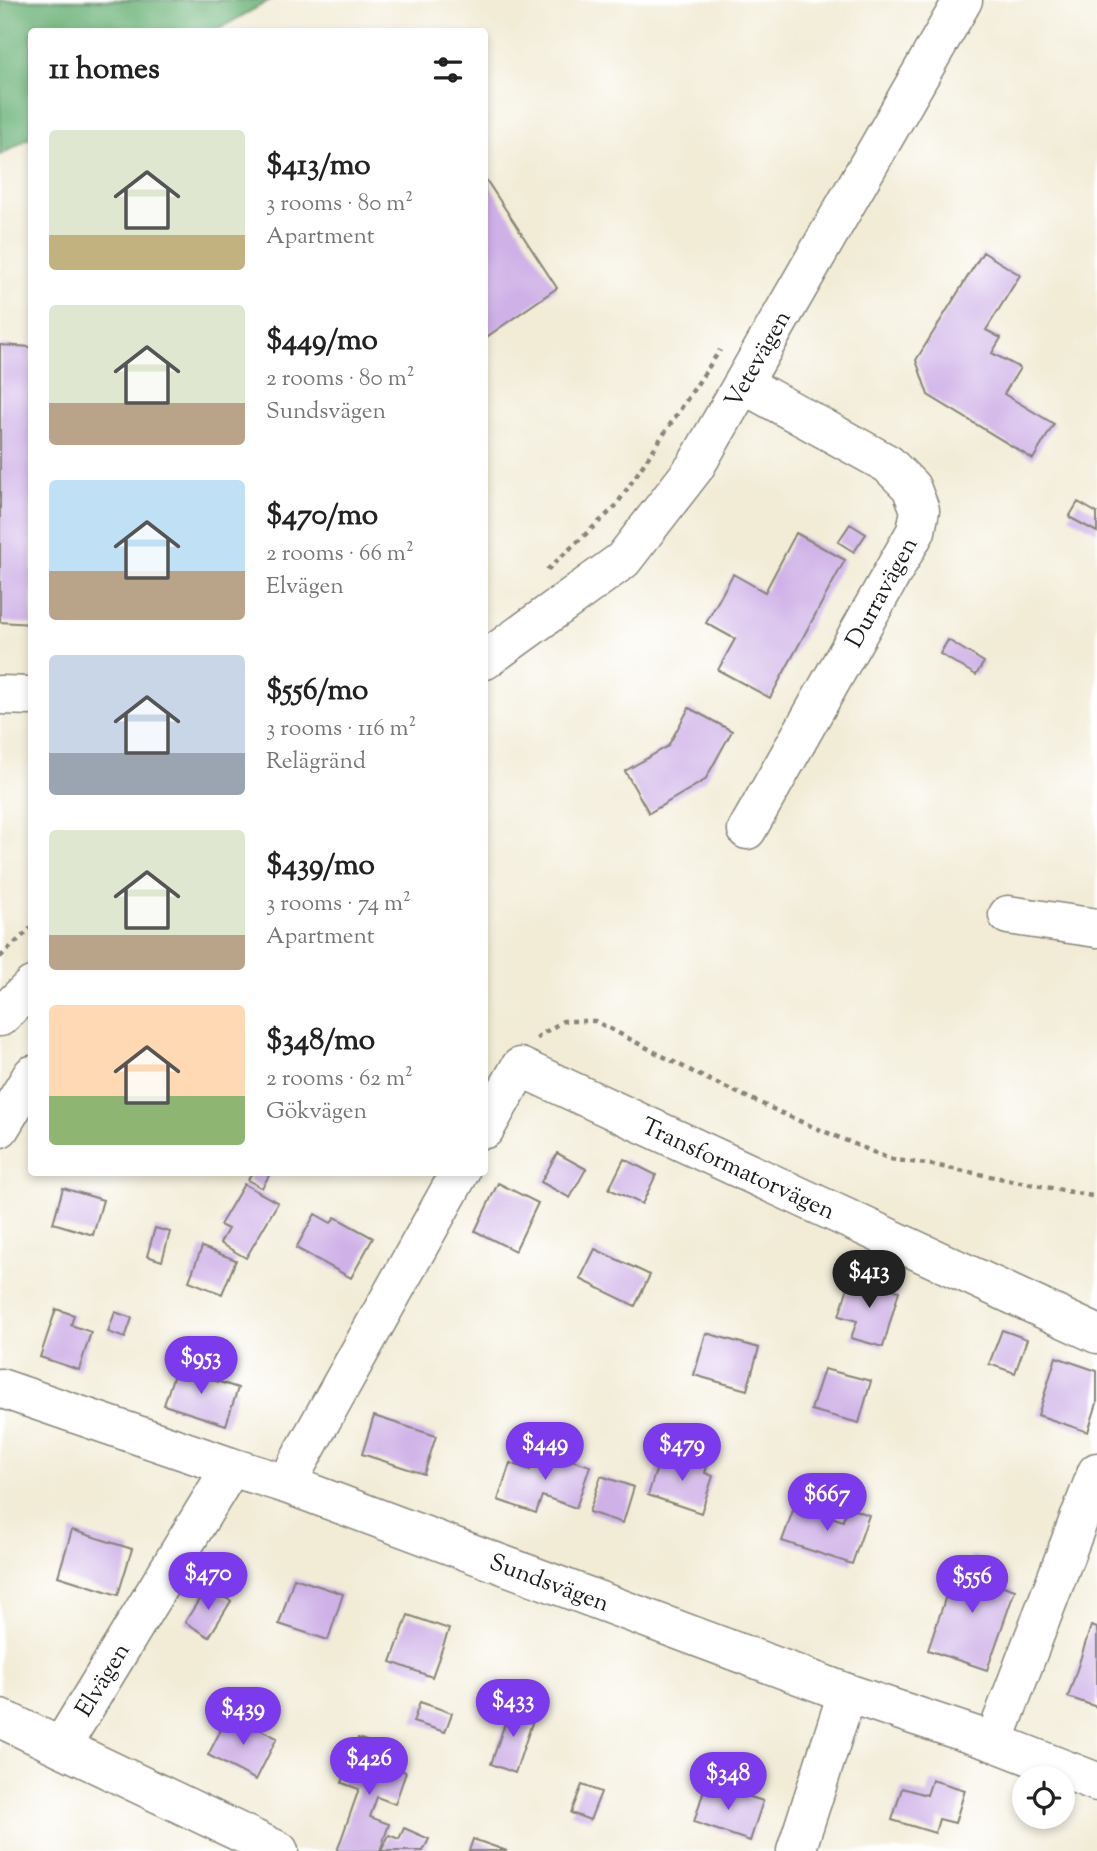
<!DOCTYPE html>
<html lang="en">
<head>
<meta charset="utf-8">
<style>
	:root { --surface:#fff; --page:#f2f2f2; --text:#222; --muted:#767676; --accent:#7c3aed }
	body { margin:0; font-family:"Sorts Mill Goudy",serif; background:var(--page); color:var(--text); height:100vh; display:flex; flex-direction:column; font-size:26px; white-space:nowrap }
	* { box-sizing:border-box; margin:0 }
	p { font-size:23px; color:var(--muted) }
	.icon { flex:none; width:38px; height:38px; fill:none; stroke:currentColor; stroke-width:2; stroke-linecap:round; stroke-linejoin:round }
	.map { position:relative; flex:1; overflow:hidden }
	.sheet { position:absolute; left:28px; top:28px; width:460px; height:1148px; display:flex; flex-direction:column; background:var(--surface); border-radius:7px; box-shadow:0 4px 10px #0003 }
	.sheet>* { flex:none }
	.buttons { position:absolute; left:1012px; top:1766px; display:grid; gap:14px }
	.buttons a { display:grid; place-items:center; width:63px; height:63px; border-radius:50%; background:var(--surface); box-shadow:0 4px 10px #0003; font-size:35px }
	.price { position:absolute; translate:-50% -60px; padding:0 16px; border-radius:24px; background:var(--accent); color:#fff; font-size:23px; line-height:46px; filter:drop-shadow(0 2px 4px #0008) }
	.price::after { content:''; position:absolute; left:50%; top:42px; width:21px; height:16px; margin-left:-10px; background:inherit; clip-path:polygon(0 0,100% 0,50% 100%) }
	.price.active { background:#222; color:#fff }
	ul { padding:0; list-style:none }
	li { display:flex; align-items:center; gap:21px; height:175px; padding:0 21px }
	li span { display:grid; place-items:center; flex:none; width:196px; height:140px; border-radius:7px; color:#555 }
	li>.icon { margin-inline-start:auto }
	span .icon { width:84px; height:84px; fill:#fffc; stroke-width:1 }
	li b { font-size:30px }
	h2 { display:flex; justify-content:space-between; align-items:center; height:84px; padding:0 21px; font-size:30px }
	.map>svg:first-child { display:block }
</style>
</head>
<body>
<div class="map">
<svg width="1097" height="1851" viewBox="0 0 1097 1851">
	<rect width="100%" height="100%" fill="#fff"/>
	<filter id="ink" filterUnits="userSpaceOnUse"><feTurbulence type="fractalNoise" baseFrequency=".0143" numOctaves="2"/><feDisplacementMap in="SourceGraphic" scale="14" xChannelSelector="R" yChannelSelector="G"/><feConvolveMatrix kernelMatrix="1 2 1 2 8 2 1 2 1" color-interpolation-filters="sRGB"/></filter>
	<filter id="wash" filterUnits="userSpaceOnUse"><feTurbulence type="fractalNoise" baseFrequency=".00686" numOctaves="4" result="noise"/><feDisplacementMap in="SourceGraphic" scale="28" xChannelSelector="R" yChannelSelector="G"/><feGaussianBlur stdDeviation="1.57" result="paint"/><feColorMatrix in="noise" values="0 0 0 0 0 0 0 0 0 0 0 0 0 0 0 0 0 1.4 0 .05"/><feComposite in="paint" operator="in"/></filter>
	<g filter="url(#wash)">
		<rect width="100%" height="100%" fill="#f2ecd7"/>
		<path fill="#6eb47a" stroke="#45684b" stroke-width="2" d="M0,0H270L215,31L32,32L31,137L0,155Z"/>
		<g id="blocks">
			<path fill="#cfb1e7" d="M485,178L557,288L485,338Z
				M983,252L1020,275L986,330L1001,338L992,353L1020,368L1004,394L1054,424L1033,459L928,395L916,360Z
				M0,345L32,347V624L0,622Z
				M1078,502L1097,513V532L1069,517Z
				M850,524L866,534L854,552L838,542Z
				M796,533L845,560L770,698L718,670L735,639L706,623L733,574L765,592Z
				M948,640L984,662L976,675L940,654Z
				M689,708L732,731L705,780L649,813L625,771L668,746Z
				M557,1153L586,1169L570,1198L541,1182Z
				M624,1159L656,1175L642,1204L609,1189Z
				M252,1172H271L262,1188L248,1180Z
				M498,1183L538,1203L515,1251L475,1231Z
				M244,1184L278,1203L246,1258L220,1243L228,1229L220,1225Z
				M63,1188L103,1200L93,1235L53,1223Z
				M315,1214L331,1223L335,1217L373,1238L351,1278L296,1248Z
				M155,1228L170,1232L162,1261L147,1256Z
				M202,1247L236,1260L222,1294L189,1281Z
				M595,1249L650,1275L635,1306L580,1279Z
				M851,1277L899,1291L883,1347L851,1338L857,1321L839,1316Z
				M56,1309L74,1315L71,1325L91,1332L79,1370L40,1357Z
				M115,1312L132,1318L125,1338L108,1332Z
				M1002,1330L1027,1339L1015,1373L989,1364Z
				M706,1333L759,1348L747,1390L694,1375Z
				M1056,1357L1097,1371V1403L1088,1432L1038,1415Z
				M176,1368L238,1388L226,1425L164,1405Z
				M824,1369L871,1381L859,1423L811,1410Z
				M374,1416L436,1436L424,1474L362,1454Z
				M538,1448L590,1466L576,1508L542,1496L536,1513L498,1500L510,1463L530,1470Z
				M677,1453L708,1463L705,1473L713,1476L701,1513L648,1495L659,1461L672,1466Z
				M601,1476L634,1487L623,1523L589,1512Z
				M795,1505L843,1521L847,1507L869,1515L852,1564L782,1541Z
				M72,1530L132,1549L118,1595L58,1576Z
				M972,1556L997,1564L991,1582L1015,1590L987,1670L928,1650L955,1569L966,1573Z
				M294,1578L343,1594L328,1640L279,1624Z
				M207,1587L231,1601L209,1637L185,1622Z
				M408,1615L449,1629L432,1677L391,1662Z
				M1091,1626L1097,1628V1707L1068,1697Z
				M420,1702L452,1713L445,1732L413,1722Z
				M511,1706L535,1714L515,1773L491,1764Z
				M229,1714L277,1738L256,1780L208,1755Z
				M358,1738L386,1748L381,1763L406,1772L395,1804L377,1797L370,1817L389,1824L380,1851H337L359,1789L342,1783Z
				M932,1780L965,1790L955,1823L939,1819L935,1833L892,1820L902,1788L927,1795Z
				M706,1783L763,1801L750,1841L694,1822Z
				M582,1785L601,1792L590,1820L571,1813Z
				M404,1828L429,1839L423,1851H381L389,1835L399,1839Z
				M473,1839L507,1851H469Z"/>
		</g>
	</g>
	<g filter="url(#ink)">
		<use href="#blocks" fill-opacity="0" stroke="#87847a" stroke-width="2"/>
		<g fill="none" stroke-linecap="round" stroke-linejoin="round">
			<defs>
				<g id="minor">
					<path d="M743,384L888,464L911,487L920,510L916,531L747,830"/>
					<path id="s1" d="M485,660L623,560L695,467L963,0"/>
					<path d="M0,695L32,696"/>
					<path d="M1008,915L1097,928"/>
					<path d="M0,1017L32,986"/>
					<path d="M0,1128L32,1075"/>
					<path id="s2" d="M485,1129L520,1067L1097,1334"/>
					<path id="s3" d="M0,1388L231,1467L286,1484L847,1693L994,1742L1097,1782"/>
					<path d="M286,1484L460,1172"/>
					<path d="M0,1718L279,1851"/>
					<path d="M994,1742L1097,1472"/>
					<path id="s4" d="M61,1747L231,1467"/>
					<path d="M796,1851L847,1693"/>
				</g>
			</defs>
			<use href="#minor" stroke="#87847a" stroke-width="41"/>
			<path stroke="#87847a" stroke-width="4.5" stroke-dasharray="5 5" stroke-linecap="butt" d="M547,570L615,507L720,350
				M0,957L32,927
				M537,1039L539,1036L563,1021H595L703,1077L797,1120L890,1159L933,1165L1097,1197"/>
			<use href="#minor" stroke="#fff" stroke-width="38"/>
		</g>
	</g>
	<g text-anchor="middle" stroke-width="5" stroke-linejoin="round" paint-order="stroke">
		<g font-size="24" fill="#1c1c1c" stroke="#fff">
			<text dy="8" stroke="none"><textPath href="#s1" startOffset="413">Vetevägen</textPath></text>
			<text transform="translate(881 592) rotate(-61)" y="8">Durravägen</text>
			<text dy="8" stroke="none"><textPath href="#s2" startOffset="312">Transformatorvägen</textPath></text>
			<text dy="8" stroke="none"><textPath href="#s3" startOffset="583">Sundsvägen</textPath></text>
			<text dy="8" stroke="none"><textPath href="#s4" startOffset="79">Elvägen</textPath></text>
		</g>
	</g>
</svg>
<div class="buttons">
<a><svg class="icon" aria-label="locate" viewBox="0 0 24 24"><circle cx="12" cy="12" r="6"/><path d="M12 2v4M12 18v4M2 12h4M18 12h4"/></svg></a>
</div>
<b class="price active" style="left:869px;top:1310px">$413</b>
<b class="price" style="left:201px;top:1396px">$953</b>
<b class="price" style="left:545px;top:1482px">$449</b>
<b class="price" style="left:682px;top:1483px">$479</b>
<b class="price" style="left:827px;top:1533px">$667</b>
<b class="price" style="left:208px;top:1612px">$470</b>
<b class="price" style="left:972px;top:1615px">$556</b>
<b class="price" style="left:513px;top:1739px">$433</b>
<b class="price" style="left:243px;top:1747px">$439</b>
<b class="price" style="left:369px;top:1797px">$426</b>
<b class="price" style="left:728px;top:1812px">$348</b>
<section class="sheet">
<h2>11 homes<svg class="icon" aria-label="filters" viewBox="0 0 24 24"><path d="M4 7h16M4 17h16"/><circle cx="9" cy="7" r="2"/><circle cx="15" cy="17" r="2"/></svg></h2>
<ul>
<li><span style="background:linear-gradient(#dfe7d0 75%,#c2b280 0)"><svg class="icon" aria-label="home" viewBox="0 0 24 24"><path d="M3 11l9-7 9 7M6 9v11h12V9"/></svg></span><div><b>$413/mo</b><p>3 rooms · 80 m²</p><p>Apartment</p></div></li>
<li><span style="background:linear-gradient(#dfe7d0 70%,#b9a48a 0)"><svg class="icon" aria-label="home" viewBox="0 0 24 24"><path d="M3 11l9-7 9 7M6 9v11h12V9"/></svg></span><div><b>$449/mo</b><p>2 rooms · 80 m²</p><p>Sundsvägen</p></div></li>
<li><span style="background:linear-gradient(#bfe0f5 65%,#b9a48a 0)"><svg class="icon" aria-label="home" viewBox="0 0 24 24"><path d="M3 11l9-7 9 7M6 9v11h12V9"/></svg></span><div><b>$470/mo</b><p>2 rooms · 66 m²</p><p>Elvägen</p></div></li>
<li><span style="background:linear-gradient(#c9d6e8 70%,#9aa5b1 0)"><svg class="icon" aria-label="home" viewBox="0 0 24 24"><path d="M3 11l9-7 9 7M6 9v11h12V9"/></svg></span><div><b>$556/mo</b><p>3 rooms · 116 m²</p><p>Relägränd</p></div></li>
<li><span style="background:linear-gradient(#dfe7d0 75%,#b9a48a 0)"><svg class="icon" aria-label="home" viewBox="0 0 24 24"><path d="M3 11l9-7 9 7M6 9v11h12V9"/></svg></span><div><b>$439/mo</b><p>3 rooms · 74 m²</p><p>Apartment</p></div></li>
<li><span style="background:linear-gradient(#ffd9b3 65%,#8fb573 0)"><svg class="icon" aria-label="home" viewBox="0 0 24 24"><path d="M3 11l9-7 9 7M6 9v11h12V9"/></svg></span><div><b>$348/mo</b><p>2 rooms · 62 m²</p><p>Gökvägen</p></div></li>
</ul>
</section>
</div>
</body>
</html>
